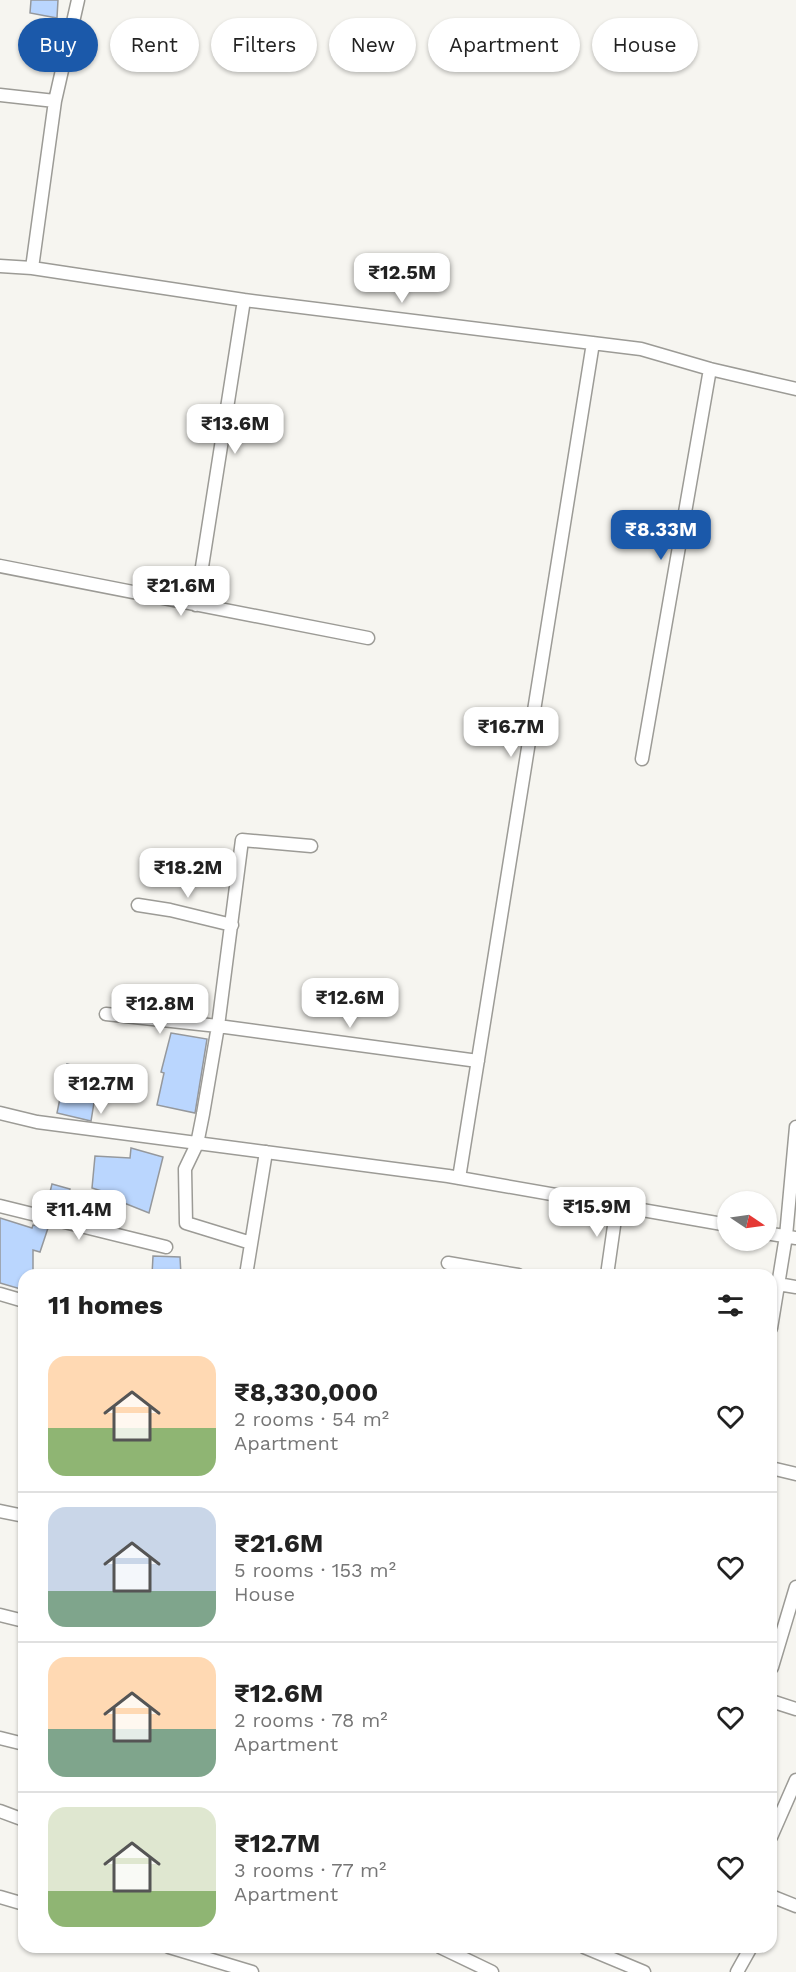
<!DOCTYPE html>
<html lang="en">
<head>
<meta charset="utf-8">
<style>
	:root { --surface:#fff; --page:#f6f6f6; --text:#222; --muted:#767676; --line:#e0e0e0; --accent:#1b59aa }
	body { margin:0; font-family:"Work Sans",sans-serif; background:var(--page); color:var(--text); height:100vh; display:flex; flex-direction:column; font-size:22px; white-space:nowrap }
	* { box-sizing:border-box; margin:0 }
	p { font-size:20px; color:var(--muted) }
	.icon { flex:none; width:33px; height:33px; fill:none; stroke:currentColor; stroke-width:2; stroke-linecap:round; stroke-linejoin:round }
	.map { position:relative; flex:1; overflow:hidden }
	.sheet { position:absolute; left:18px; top:1269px; width:759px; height:684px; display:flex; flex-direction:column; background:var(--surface); border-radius:18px; box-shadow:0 2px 4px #0004 }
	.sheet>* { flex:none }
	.top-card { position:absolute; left:18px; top:18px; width:760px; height:54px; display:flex; gap:12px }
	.needle { width:39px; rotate:103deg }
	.tools { position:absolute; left:717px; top:1191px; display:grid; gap:12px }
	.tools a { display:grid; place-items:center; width:60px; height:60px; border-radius:50%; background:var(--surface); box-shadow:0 2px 4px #0004; font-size:30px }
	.price { position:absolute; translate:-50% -51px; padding:0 14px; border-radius:12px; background:#fff; color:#222; font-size:20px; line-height:39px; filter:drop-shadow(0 2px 3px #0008) }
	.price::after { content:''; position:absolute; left:50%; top:36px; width:18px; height:14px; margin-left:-9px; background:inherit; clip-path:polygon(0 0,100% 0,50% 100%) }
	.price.active { background:var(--accent); color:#fff }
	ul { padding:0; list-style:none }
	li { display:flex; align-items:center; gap:18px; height:150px; padding:0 30px }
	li+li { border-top:2px solid var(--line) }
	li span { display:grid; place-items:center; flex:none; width:168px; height:120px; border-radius:18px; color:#555 }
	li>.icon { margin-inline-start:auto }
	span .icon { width:72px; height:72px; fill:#fffc; stroke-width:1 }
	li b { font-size:26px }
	h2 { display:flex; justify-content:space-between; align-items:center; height:72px; padding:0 30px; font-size:26px }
	.pill { padding:0 21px; border-radius:27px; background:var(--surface); box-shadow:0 2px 4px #0004; font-size:21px; line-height:54px }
	.pill.active { background:var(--accent); color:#fff }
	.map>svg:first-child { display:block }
</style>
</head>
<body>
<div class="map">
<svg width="796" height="1972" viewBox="0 0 796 1972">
	<rect width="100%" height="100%" fill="#f6f5f0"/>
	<path fill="#bad6fe" stroke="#95989c" stroke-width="1.5" d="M31,0H58L57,18L30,13Z
		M171,1033L207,1039L195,1113L157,1105L164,1073L161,1072Z
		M67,1064L99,1072L91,1121L57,1113Z
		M131,1148L163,1157L149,1213L124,1203V1198L92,1188L95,1156L130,1158Z
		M52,1184L70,1189L65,1204L48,1200Z
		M0,1218L32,1228L33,1225L48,1228L40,1252L33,1250V1275H24V1290L0,1283Z
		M153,1256L180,1257L181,1275H152Z"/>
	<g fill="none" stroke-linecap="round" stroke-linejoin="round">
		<defs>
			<path id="minor" d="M0,95L55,101
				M0,266L32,268L244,300L641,349L710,369L796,389
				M32,268L55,101L78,0
				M0,566L368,638
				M196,605L244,300
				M642,759L710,369
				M138,905L170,910L232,925
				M106,1014L218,1026L478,1061
				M0,1113L37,1122L448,1176L728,1225
				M459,1178L593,343
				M0,1206L166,1247
				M766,1233L796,1238
				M251,1243L186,1223L185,1169L197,1144L203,1114L218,1026L242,840L311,846
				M448,1263L518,1275
				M246,1275L266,1152
				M607,1275L617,1205
				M778,1284L796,1287
				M0,1294L24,1301
				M771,1328L786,1236L796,1127
				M771,1468L796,1474
				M0,1511L24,1516
				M0,1615L24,1621
				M771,1667H772L796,1587
				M771,1701L796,1709
				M0,1738L24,1744
				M0,1811L24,1820
				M771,1837L796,1780
				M771,1896L796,1906
				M0,1897L24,1904
				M169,1947L252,1972
				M440,1947L492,1972
				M584,1947L644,1972
				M737,1972L751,1947"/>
		</defs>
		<use href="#minor" stroke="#9c9b96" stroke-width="15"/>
		<use href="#minor" stroke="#fff" stroke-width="12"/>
	</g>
</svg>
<div class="tools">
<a><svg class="needle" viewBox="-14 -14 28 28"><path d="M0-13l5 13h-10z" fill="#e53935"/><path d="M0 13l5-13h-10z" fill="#767676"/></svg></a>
</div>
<b class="price" style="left:402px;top:304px">₹12.5M</b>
<b class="price" style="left:235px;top:455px">₹13.6M</b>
<b class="price active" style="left:661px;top:561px">₹8.33M</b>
<b class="price" style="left:181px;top:617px">₹21.6M</b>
<b class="price" style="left:511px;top:758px">₹16.7M</b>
<b class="price" style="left:188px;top:899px">₹18.2M</b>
<b class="price" style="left:350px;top:1029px">₹12.6M</b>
<b class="price" style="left:160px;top:1035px">₹12.8M</b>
<b class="price" style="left:101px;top:1115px">₹12.7M</b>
<b class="price" style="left:597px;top:1238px">₹15.9M</b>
<b class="price" style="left:79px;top:1241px">₹11.4M</b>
<div class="top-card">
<a class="pill active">Buy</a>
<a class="pill">Rent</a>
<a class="pill">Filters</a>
<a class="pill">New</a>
<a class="pill">Apartment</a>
<a class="pill">House</a>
</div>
<section class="sheet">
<h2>11 homes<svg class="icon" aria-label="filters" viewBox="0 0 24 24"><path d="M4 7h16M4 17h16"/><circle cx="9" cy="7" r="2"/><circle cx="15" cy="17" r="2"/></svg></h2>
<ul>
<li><span style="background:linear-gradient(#ffd9b3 60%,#8fb573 0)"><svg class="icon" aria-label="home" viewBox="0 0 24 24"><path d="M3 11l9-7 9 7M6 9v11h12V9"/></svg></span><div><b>₹8,330,000</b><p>2 rooms · 54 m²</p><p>Apartment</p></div><svg class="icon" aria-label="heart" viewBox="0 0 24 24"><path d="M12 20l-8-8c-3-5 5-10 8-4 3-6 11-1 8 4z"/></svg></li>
<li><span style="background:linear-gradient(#c9d6e8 70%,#7fa58c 0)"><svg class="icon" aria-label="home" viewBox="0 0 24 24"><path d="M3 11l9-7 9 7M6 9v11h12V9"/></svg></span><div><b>₹21.6M</b><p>5 rooms · 153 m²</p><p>House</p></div><svg class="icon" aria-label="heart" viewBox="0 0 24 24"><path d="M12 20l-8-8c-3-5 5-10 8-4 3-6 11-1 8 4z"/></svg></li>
<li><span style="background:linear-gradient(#ffd9b3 60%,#7fa58c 0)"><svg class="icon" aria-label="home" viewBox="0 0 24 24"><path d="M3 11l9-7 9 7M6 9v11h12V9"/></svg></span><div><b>₹12.6M</b><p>2 rooms · 78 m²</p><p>Apartment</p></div><svg class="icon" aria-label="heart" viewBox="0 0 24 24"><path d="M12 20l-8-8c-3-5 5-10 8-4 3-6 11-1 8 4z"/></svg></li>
<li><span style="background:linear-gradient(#dfe7d0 70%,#8fb573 0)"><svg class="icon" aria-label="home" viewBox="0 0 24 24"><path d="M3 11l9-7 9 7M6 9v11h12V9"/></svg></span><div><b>₹12.7M</b><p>3 rooms · 77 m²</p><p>Apartment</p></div><svg class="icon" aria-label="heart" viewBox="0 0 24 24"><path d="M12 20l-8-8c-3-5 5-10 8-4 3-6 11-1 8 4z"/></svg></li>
</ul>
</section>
</div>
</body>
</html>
